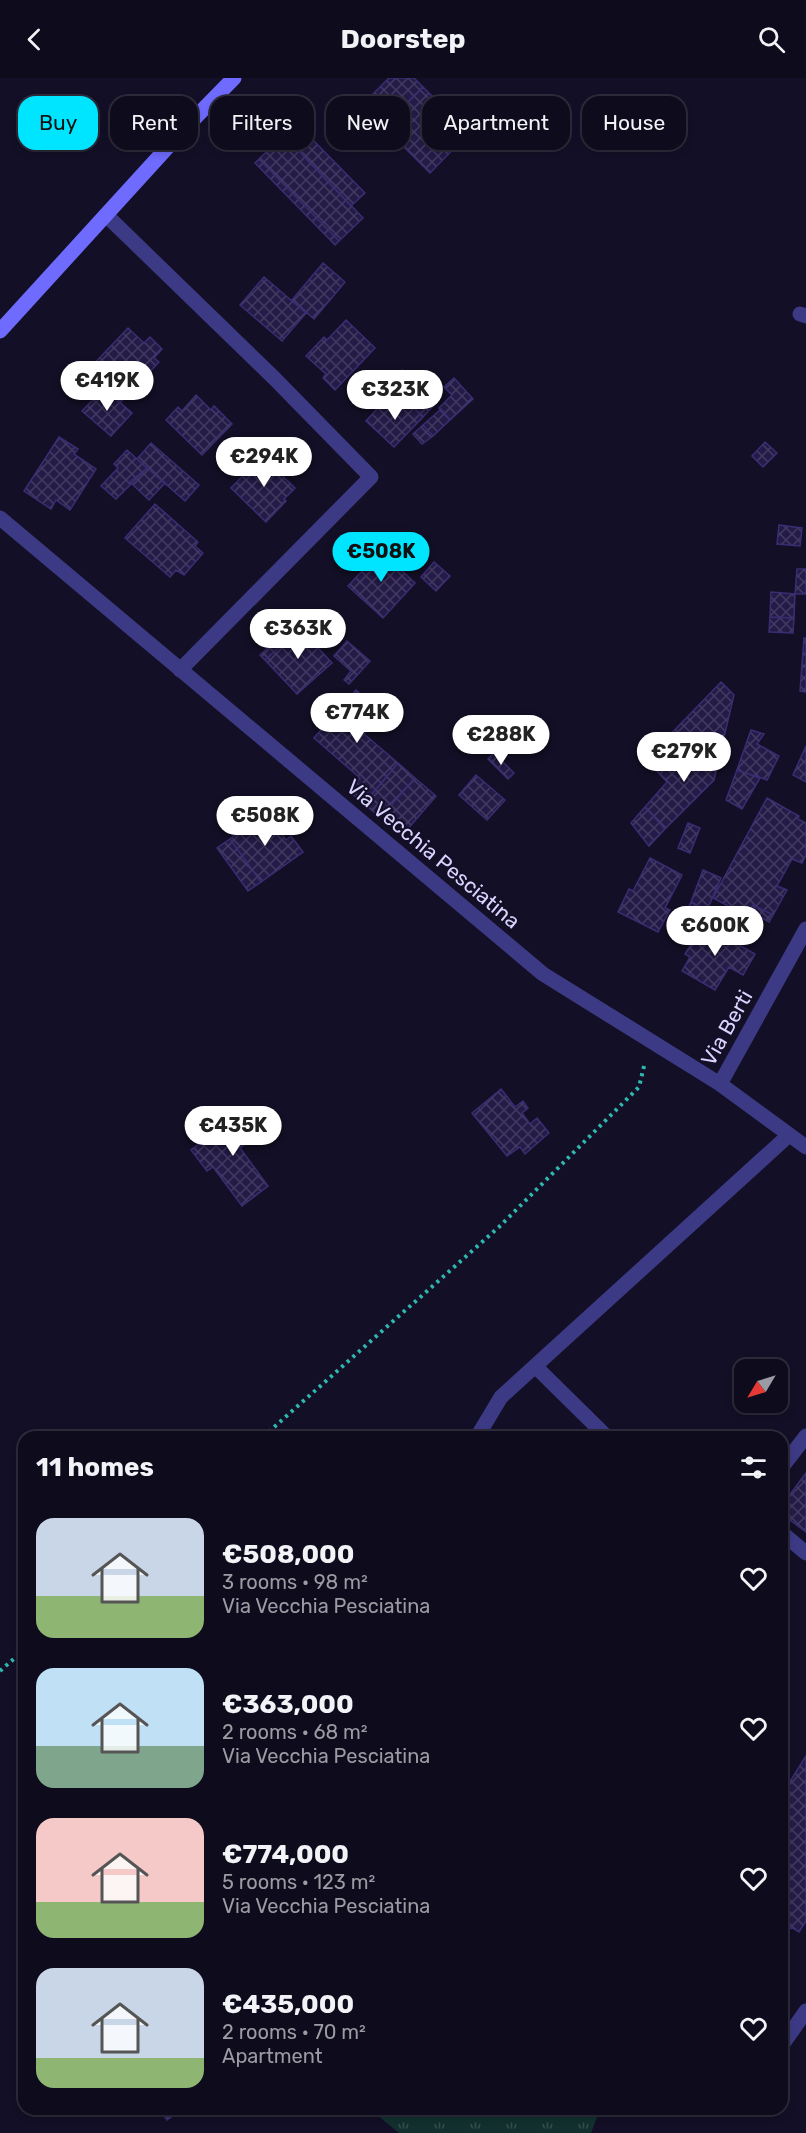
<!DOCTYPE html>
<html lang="en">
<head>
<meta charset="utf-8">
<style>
	:root { --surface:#0e0b1c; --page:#171425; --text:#f1f3f6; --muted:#9b9ba3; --line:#2e2b3b; --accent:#00e5ff }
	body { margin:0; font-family:Rubik,sans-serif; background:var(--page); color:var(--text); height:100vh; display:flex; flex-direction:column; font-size:22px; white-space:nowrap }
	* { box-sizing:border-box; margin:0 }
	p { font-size:20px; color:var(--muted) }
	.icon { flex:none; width:33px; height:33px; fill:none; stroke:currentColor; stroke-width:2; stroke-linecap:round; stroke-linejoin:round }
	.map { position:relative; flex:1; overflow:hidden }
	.drawer { position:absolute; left:18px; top:1353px; width:770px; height:684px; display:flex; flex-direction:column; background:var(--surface); border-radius:18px; box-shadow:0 3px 9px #0003,0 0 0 2px var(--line) }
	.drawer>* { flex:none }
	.hud { position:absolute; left:18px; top:18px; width:771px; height:54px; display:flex; gap:12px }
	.needle { width:39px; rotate:232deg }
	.tools { position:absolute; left:734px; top:1281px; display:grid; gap:12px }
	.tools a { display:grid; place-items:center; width:54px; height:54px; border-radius:12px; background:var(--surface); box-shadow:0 3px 9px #0003,0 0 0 2px var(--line); font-size:30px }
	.price { position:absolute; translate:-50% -51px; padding:0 14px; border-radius:21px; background:#fff; color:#222; font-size:20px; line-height:39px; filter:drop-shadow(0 2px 3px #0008) }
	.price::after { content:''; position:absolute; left:50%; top:36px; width:18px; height:14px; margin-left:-9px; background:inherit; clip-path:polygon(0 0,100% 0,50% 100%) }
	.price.on { background:var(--accent); color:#111 }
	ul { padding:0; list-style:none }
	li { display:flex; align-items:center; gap:18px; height:150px; padding:0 18px }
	li span { display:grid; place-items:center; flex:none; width:168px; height:120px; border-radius:18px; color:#555 }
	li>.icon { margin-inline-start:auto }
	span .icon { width:72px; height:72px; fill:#fffc; stroke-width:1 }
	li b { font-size:26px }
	h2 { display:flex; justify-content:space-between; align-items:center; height:72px; padding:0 18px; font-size:26px }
	.pill { padding:0 21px; border-radius:18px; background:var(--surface); box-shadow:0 3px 9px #0003,0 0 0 2px var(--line); font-size:21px; line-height:54px }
	.pill.on { background:var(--accent); color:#111 }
	header { display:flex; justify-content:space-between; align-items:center; height:78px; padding:0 18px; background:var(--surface); font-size:27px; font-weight:700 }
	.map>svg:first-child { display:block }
</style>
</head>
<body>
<header><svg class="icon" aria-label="back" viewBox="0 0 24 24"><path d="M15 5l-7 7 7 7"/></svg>Doorstep<svg class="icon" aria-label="search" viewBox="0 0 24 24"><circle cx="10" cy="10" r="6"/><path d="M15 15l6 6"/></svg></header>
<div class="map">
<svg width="806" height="2055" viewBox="0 0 806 2055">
	<defs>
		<pattern id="grass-tufts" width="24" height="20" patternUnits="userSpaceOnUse" patternTransform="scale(1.5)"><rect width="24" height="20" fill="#12302f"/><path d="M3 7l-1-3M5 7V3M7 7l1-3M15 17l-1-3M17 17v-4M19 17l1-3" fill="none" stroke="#344d4e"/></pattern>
		<pattern id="building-cross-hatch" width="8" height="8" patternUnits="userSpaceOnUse" patternTransform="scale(1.5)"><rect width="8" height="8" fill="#241b47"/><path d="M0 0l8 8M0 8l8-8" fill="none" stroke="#433b63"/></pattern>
	</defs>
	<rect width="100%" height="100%" fill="#130f26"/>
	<path fill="url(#grass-tufts)" d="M370,2031H600L591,2055H399Z"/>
	<path fill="url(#building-cross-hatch)" stroke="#3b2d73" stroke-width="1.5" d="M389,0H414L423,9L384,49L362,27Z
		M423,9L469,55L430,95L384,49Z
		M307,56L365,115L351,128L294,68Z
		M284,57L363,140L339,163L259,81Z
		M259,81L339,163L335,167L255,85Z
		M323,185L345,204L314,241L292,222Z
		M264,199L306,235L282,263L240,227Z
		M346,242L375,270L335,312L323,300L326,296L306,278L324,259L327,262Z
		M128,250L144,265L150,259L162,271L154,280L159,284L120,325L87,293Z
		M402,292L437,324L423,339L404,320L393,330L379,317Z
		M454,300L473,321L450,342L439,330L452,317L444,309Z
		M104,310L132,335L111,358L82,333Z
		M196,317L211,332L214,328L232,346L202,377L166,342L178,329L182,333Z
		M404,320L423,339L394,369L366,343L385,322L393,330Z
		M441,331L450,342L433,358L423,347Z
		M423,347L433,358L422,366L413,356Z
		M59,359L78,371L74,376L96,391L70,432L56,422L51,431L24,413Z
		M765,364L777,375L763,389L752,378Z
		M151,365L199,407L185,423L137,381Z
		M127,372L147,390L116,421L101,408L118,390L114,386Z
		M265,375L275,385L272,388L295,410L284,421L286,423L266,444L231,410Z
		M147,390L165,405L149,422L130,404Z
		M155,426L198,464L195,468L203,475L184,497L176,492L170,499L125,460Z
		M779,447L802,450L800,468L777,466Z
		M376,468L415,505L383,540L348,508L365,490L360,485Z
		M434,484L450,498L436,513L421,499Z
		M797,491H806V516H795Z
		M771,514L795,516L794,540L770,539Z
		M770,539L794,540L793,555L769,554Z
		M295,545L332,585L297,616L265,582L285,564L281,558Z
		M281,558L285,564L265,582L260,577Z
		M804,560H806V614L800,613Z
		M347,563L370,583L349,606L344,602L351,593L334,578Z
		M721,604L734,617L720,676L707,659L675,690L665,681L677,669L666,661Z
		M356,612L382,635L364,656L398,685L371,717L366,714L359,722L349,713L360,700L314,660Z
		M751,652L764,656L757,666L779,678L767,702L737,692Z
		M707,659L720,676L714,702L665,751L645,729L667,704L654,690L665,681L675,690Z
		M806,668V704L793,697Z
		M494,675L514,695L508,701L488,681Z
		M398,685L415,700L380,739L364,726Z
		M737,692L760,700L742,731L726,722Z
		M476,697L505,722L487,742L459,717Z
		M415,700L436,718L407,752L384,735Z
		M767,720L799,738L798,741L806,745V777L802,785L792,781L777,808L787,812L773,837L753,827L747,838L713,820Z
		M645,729L665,751L649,768L631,745Z
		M266,734L286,762L291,758L303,774L261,804L230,761Z
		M688,745L700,750L690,775L678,770Z
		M230,761L261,804L248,813L217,770Z
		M650,780L682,797L665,830L670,832L658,854L618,834L629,811L633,813Z
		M703,792L721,800L707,832L691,824Z
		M691,824L707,832L699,851L682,844Z
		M753,827L773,837L769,844L749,833Z
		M703,846L755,876L743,897L729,889L715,912L682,893L690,879L685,876Z
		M501,1011L515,1029L523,1023L528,1030L522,1035L530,1046L537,1040L549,1055L525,1076L520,1069L507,1078L472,1035Z
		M246,1031L263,1053L240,1070L268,1108L242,1128L213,1089L207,1093L191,1072Z
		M806,1395V1454L782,1436V1427Z
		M806,1678V1843L799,1854L791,1849L782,1864V1716Z
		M159,2031H183L167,2042Z"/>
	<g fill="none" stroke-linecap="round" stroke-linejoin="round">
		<path stroke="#2fb8b0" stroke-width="4" stroke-dasharray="3 4.5" stroke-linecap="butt" d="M263,1359L499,1149L639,1009L645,984
			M0,1593L24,1572"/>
		<path stroke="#3d3a85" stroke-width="15" d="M535,1288L607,1359
			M477,1359L501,1319L789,1057
			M782,1389L806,1358
			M782,1455L806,1475
			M782,1967L806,1933"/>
		<path stroke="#3d3a85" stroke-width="15" d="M106,137L275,301L371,399L180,592
			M800,236L806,238
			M0,440L543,896L720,1006L806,1069
			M720,1006L806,851"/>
		<path stroke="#6f6bff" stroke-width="15" d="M0,253L186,49L234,0"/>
	</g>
	<g text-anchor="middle" stroke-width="4.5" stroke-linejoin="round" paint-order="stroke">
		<g font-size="21" fill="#d9d4ff" stroke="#130f26">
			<text transform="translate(433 776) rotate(40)" y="7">Via Vecchia Pesciatina</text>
			<text transform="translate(727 950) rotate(-61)" y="7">Via Berti</text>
		</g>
	</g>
</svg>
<div class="tools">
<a><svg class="needle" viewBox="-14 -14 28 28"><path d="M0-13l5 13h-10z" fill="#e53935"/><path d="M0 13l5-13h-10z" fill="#9b9ba3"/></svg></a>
</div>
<b class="price" style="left:107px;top:334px">€419K</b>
<b class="price" style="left:395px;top:343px">€323K</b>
<b class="price" style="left:264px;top:410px">€294K</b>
<b class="price on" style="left:381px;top:505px">€508K</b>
<b class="price" style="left:298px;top:582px">€363K</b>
<b class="price" style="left:357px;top:666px">€774K</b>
<b class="price" style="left:501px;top:688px">€288K</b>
<b class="price" style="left:684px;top:705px">€279K</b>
<b class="price" style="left:265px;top:769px">€508K</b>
<b class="price" style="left:715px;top:879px">€600K</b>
<b class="price" style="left:233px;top:1079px">€435K</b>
<div class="hud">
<a class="pill on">Buy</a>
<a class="pill">Rent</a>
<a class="pill">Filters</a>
<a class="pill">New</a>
<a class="pill">Apartment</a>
<a class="pill">House</a>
</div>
<section class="drawer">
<h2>11 homes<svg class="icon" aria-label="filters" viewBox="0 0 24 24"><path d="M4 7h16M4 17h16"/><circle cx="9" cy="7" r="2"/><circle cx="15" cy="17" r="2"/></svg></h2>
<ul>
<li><span style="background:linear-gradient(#c9d6e8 65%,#8fb573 0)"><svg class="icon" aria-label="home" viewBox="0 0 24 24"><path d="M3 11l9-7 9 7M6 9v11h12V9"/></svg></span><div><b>€508,000</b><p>3 rooms · 98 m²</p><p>Via Vecchia Pesciatina</p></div><svg class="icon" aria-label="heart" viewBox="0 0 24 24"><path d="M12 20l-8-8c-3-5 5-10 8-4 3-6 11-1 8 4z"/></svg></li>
<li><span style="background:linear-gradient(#bfe0f5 65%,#7fa58c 0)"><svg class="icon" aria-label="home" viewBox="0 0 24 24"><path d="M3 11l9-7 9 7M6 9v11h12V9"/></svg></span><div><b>€363,000</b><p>2 rooms · 68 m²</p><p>Via Vecchia Pesciatina</p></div><svg class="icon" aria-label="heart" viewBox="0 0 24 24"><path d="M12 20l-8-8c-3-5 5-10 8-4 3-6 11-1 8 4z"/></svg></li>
<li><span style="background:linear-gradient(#f6c9c9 70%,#8fb573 0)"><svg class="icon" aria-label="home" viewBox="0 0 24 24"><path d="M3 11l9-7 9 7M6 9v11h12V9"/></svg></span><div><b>€774,000</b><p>5 rooms · 123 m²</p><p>Via Vecchia Pesciatina</p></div><svg class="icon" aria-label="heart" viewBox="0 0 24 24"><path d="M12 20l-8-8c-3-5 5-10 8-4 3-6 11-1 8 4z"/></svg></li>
<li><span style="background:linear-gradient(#c9d6e8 75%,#8fb573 0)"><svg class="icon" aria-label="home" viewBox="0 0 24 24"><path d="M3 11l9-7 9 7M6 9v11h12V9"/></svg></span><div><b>€435,000</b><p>2 rooms · 70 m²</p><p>Apartment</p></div><svg class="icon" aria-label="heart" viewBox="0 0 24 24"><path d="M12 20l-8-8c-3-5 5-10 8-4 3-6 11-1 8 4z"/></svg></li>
</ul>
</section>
</div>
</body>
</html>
